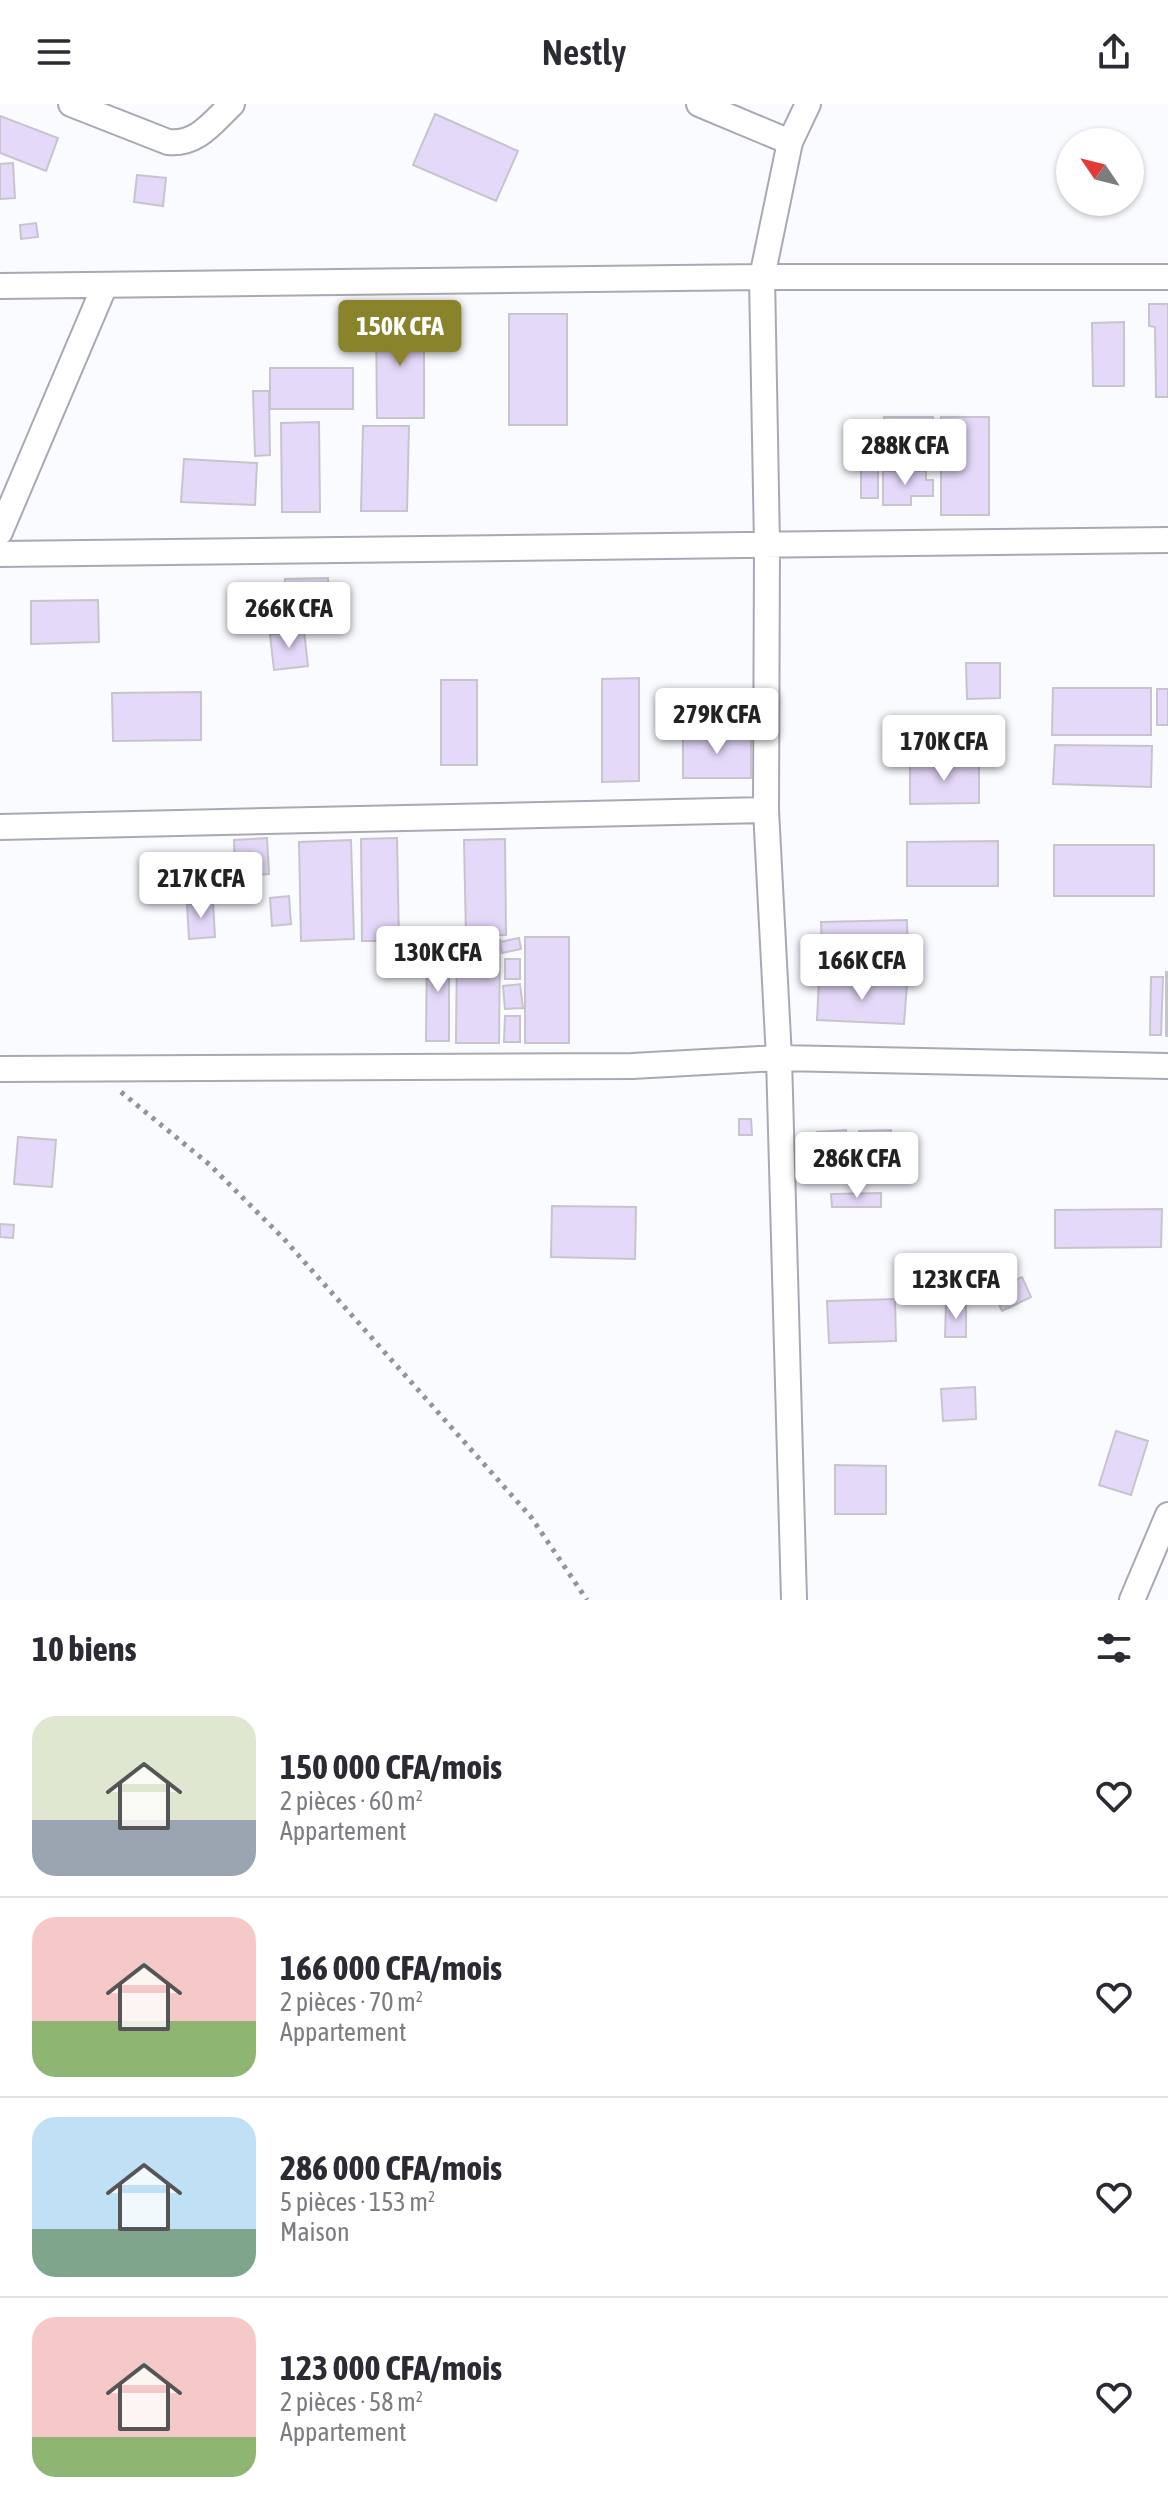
<!DOCTYPE html>
<html lang="fr">
<head>
<meta charset="utf-8">
<style>
	:root { --surface:#fff; --page:#f7f7f7; --text:#2b2b33; --muted:#7c7c81; --line:#e1e1e2; --accent:#89832b }
	body { margin:0; font-family:"Asap Condensed",sans-serif; background:var(--page); color:var(--text); height:100vh; display:flex; flex-direction:column; font-size:30px; white-space:nowrap }
	* { box-sizing:border-box; margin:0 }
	p { font-size:26px; color:var(--muted) }
	.icon { flex:none; width:44px; height:44px; fill:none; stroke:currentColor; stroke-width:2; stroke-linecap:round; stroke-linejoin:round }
	.map { position:relative; height:1496px; overflow:hidden }
	.drawer { display:flex; flex-direction:column; background:var(--surface); flex:1 }
	.drawer>* { flex:none }
	.needle { width:52px; rotate:305deg }
	.tools { position:absolute; left:1056px; top:24px; display:grid; gap:16px }
	.tools a { display:grid; place-items:center; width:88px; height:88px; border-radius:50%; background:var(--surface); box-shadow:0 2px 6px #0004; font-size:40px }
	.price { position:absolute; translate:-50% -68px; padding:0 18px; border-radius:8px; background:#fff; color:#222; font-size:26px; line-height:52px; filter:drop-shadow(0 2px 4px #0008) }
	.price::after { content:''; position:absolute; left:50%; top:48px; width:24px; height:18px; margin-left:-12px; background:inherit; clip-path:polygon(0 0,100% 0,50% 100%) }
	.price.on { background:var(--accent); color:#fff }
	ul { padding:0; list-style:none }
	li { display:flex; align-items:center; gap:24px; height:200px; padding:0 32px }
	li+li { border-top:2px solid var(--line) }
	li span { display:grid; place-items:center; flex:none; width:224px; height:160px; border-radius:24px; color:#555 }
	li>.icon { margin-inline-start:auto }
	span .icon { width:96px; height:96px; fill:#fffc; stroke-width:1 }
	li b { font-size:34px }
	h2 { display:flex; justify-content:space-between; align-items:center; height:96px; padding:0 32px; font-size:34px }
	header { display:flex; justify-content:space-between; align-items:center; height:104px; padding:0 32px; background:var(--surface); font-size:36px; font-weight:600 }
	.map>svg:first-child { display:block }
</style>
</head>
<body>
<header><svg class="icon" aria-label="menu" viewBox="0 0 24 24"><path d="M4 6h16M4 12h16M4 18h16"/></svg>Nestly<svg class="icon" aria-label="share" viewBox="0 0 24 24"><path d="M12 15V3M7 8l5-5 5 5M5 13v7h14v-7"/></svg></header>
<div class="map">
<svg width="1168" height="1496" viewBox="0 0 1168 1496">
	<rect width="100%" height="100%" fill="#fafbff"/>
	<path fill="#e5d9fa" stroke="#c7c4cd" stroke-width="2" d="M435,10L518,47L496,97L413,61Z
		M0,12L58,34L46,67L0,49Z
		M13,59L15,94L0,95V60Z
		M137,71L166,74L163,102L134,98Z
		M36,119L38,133L21,135L20,121Z
		M1149,200H1168V293H1156L1155,223L1149,222Z
		M509,210H567V321H509Z
		M424,214V314H377L376,215Z
		M1124,218V282H1093L1092,219Z
		M270,264H353V305H270Z
		M253,287H269L270,351L255,352Z
		M884,313H933V328H885Z
		M941,313H989V411H941Z
		M319,318L320,408H282L281,319Z
		M363,322H409L407,407H361Z
		M880,346L934,348V362L881,364Z
		M861,352H878V394H861Z
		M184,355L257,359L255,401L181,398Z
		M883,367H926V376H933V392H911V401H883Z
		M328,474L329,521L286,523L285,475Z
		M98,496L99,538L31,540V497Z
		M304,527L308,562L274,566L270,531Z
		M966,559H1000V594L967,595Z
		M639,574V677L602,678V575Z
		M441,576H477V661H441Z
		M1053,584H1151V631H1052Z
		M1157,585H1168V621H1157Z
		M201,588V636L113,637L112,589Z
		M751,630V674H683V631Z
		M1055,641L1152,642L1151,683L1053,680Z
		M910,659H979V699L910,700Z
		M267,734L269,770L235,772L234,736Z
		M397,734L399,837H362L361,735Z
		M505,735L506,831L466,832L464,736Z
		M351,736L354,835L301,837L299,738Z
		M998,737V782H907V738Z
		M1054,741H1154V792H1054Z
		M289,792L291,820L272,822L270,794Z
		M213,798L215,833L189,835L187,800Z
		M907,816L908,866L823,868L821,818Z
		M525,833H569V939H525Z
		M519,834L521,845L502,849L500,838Z
		M457,836H500L499,939H456Z
		M427,842H449V937H426Z
		M505,855H520V875H505Z
		M1166,868H1168V932H1166Z
		M1151,873H1163L1161,931H1150Z
		M819,876L907,880L904,920L817,916Z
		M520,880L523,904L505,905L503,882Z
		M505,912H520V938H504Z
		M739,1015H751L752,1031H739Z
		M846,1026L848,1063L819,1065L817,1028Z
		M891,1026L892,1074H860L859,1027Z
		M909,1031L912,1059L899,1060L897,1032Z
		M18,1033L56,1036L52,1083L14,1080Z
		M881,1089V1103H832L831,1090Z
		M552,1102L636,1103L635,1155L551,1153Z
		M1162,1105L1161,1143L1055,1144V1106Z
		M0,1120L14,1121L13,1134L0,1133Z
		M1022,1173L1031,1193L1002,1207L993,1187Z
		M895,1195L896,1237L829,1239L827,1197Z
		M946,1200H966V1233H945Z
		M975,1283L976,1315L943,1317L941,1285Z
		M1116,1327L1148,1337L1131,1391L1099,1381Z
		M835,1361L886,1362V1410H835Z"/>
	<g fill="none" stroke-linecap="round" stroke-linejoin="round">
		<defs>
			<path id="minor" d="M71,0L168,38C197,41 212,19 232,0
				M699,0L790,38
				M0,182L762,173H1168
				M0,428L105,181
				M0,450L1168,436
				M0,723L766,706
				M0,965L632,962L779,954L1168,962
				M794,1496L779,954L766,706L767,441L762,173L790,38L808,0
				M1132,1496L1168,1411"/>
		</defs>
		<use href="#minor" stroke="#a8a9b3" stroke-width="28"/>
		<path stroke="#949598" stroke-width="5" stroke-dasharray="4 6" stroke-linecap="butt" d="M121,988L210,1061L284,1135L531,1413L587,1496"/>
		<use href="#minor" stroke="#fff" stroke-width="24"/>
	</g>
</svg>
<div class="tools">
<a><svg class="needle" viewBox="-14 -14 28 28"><path d="M0-13l5 13h-10z" fill="#e53935"/><path d="M0 13l5-13h-10z" fill="#7c7c81"/></svg></a>
</div>
<b class="price on" style="left:400px;top:264px">150K CFA</b>
<b class="price" style="left:905px;top:383px">288K CFA</b>
<b class="price" style="left:289px;top:546px">266K CFA</b>
<b class="price" style="left:717px;top:652px">279K CFA</b>
<b class="price" style="left:944px;top:679px">170K CFA</b>
<b class="price" style="left:201px;top:816px">217K CFA</b>
<b class="price" style="left:438px;top:890px">130K CFA</b>
<b class="price" style="left:862px;top:898px">166K CFA</b>
<b class="price" style="left:857px;top:1096px">286K CFA</b>
<b class="price" style="left:956px;top:1217px">123K CFA</b>
</div>
<section class="drawer">
<h2>10 biens<svg class="icon" aria-label="filters" viewBox="0 0 24 24"><path d="M4 7h16M4 17h16"/><circle cx="9" cy="7" r="2"/><circle cx="15" cy="17" r="2"/></svg></h2>
<ul>
<li><span style="background:linear-gradient(#dfe7d0 65%,#9aa5b1 0)"><svg class="icon" aria-label="home" viewBox="0 0 24 24"><path d="M3 11l9-7 9 7M6 9v11h12V9"/></svg></span><div><b>150 000 CFA/mois</b><p>2 pièces · 60 m²</p><p>Appartement</p></div><svg class="icon" aria-label="heart" viewBox="0 0 24 24"><path d="M12 20l-8-8c-3-5 5-10 8-4 3-6 11-1 8 4z"/></svg></li>
<li><span style="background:linear-gradient(#f6c9c9 65%,#8fb573 0)"><svg class="icon" aria-label="home" viewBox="0 0 24 24"><path d="M3 11l9-7 9 7M6 9v11h12V9"/></svg></span><div><b>166 000 CFA/mois</b><p>2 pièces · 70 m²</p><p>Appartement</p></div><svg class="icon" aria-label="heart" viewBox="0 0 24 24"><path d="M12 20l-8-8c-3-5 5-10 8-4 3-6 11-1 8 4z"/></svg></li>
<li><span style="background:linear-gradient(#bfe0f5 70%,#7fa58c 0)"><svg class="icon" aria-label="home" viewBox="0 0 24 24"><path d="M3 11l9-7 9 7M6 9v11h12V9"/></svg></span><div><b>286 000 CFA/mois</b><p>5 pièces · 153 m²</p><p>Maison</p></div><svg class="icon" aria-label="heart" viewBox="0 0 24 24"><path d="M12 20l-8-8c-3-5 5-10 8-4 3-6 11-1 8 4z"/></svg></li>
<li><span style="background:linear-gradient(#f6c9c9 75%,#8fb573 0)"><svg class="icon" aria-label="home" viewBox="0 0 24 24"><path d="M3 11l9-7 9 7M6 9v11h12V9"/></svg></span><div><b>123 000 CFA/mois</b><p>2 pièces · 58 m²</p><p>Appartement</p></div><svg class="icon" aria-label="heart" viewBox="0 0 24 24"><path d="M12 20l-8-8c-3-5 5-10 8-4 3-6 11-1 8 4z"/></svg></li>
</ul>
</section>
</body>
</html>
